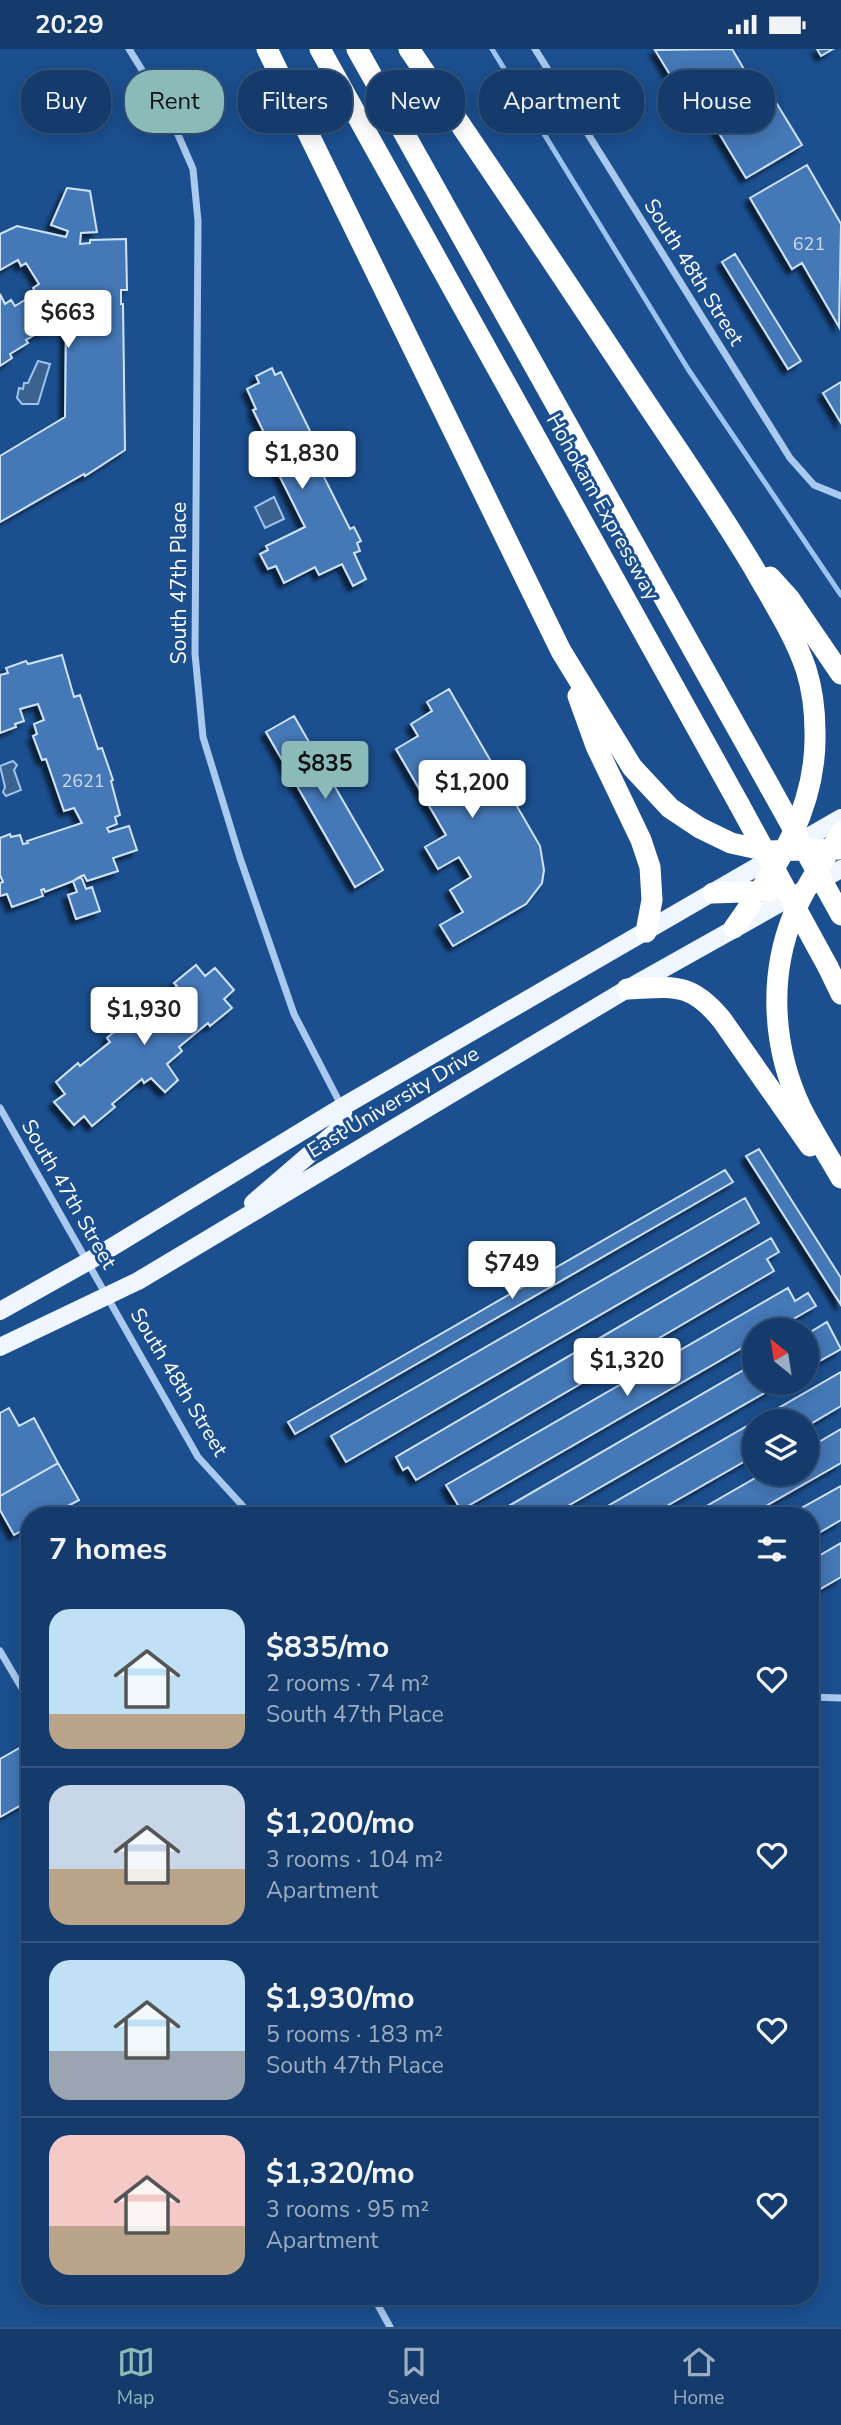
<!DOCTYPE html>
<html lang="en">
<head>
<meta charset="utf-8">
<style>
	:root { --surface:#143b6b; --page:#1d4271; --text:#f1f3f6; --muted:#9dadc1; --line:#33557e; --accent:#8bbbb9 }
	body { margin:0; font-family:"Nunito Sans",sans-serif; background:var(--page); color:var(--text); height:100vh; display:flex; flex-direction:column; font-size:26px; white-space:nowrap }
	* { box-sizing:border-box; margin:0 }
	p { font-size:23px; color:var(--muted) }
	.icon { flex:none; width:38px; height:38px; fill:none; stroke:currentColor; stroke-width:2; stroke-linecap:round; stroke-linejoin:round }
	.map { position:relative; flex:1; overflow:hidden }
	.sheet { position:absolute; left:21px; top:1458px; width:798px; height:798px; display:flex; flex-direction:column; background:var(--surface); border-radius:28px; box-shadow:0 4px 18px #0003,0 0 0 2px var(--line) }
	.sheet>* { flex:none }
	.guide { position:absolute; left:21px; top:21px; width:800px; height:63px; display:flex; gap:14px }
	.needle { width:46px; rotate:330deg }
	.tools { position:absolute; left:742px; top:1269px; display:grid; gap:14px }
	.tools a { display:grid; place-items:center; width:77px; height:77px; border-radius:50%; background:var(--surface); box-shadow:0 4px 18px #0003,0 0 0 2px var(--line); font-size:35px }
	.price { position:absolute; translate:-50% -60px; padding:0 16px; border-radius:7px; background:#fff; color:#222; font-size:23px; line-height:46px; filter:drop-shadow(0 2px 4px #0008) }
	.price::after { content:''; position:absolute; left:50%; top:42px; width:21px; height:16px; margin-left:-10px; background:inherit; clip-path:polygon(0 0,100% 0,50% 100%) }
	.price.active { background:var(--accent); color:#111 }
	ul { padding:0; list-style:none }
	li { display:flex; align-items:center; gap:21px; height:175px; padding:0 28px }
	li+li { border-top:2px solid var(--line) }
	li span { display:grid; place-items:center; flex:none; width:196px; height:140px; border-radius:21px; color:#555 }
	li>.icon { margin-inline-start:auto }
	span .icon { width:84px; height:84px; fill:#fffc; stroke-width:1 }
	li b { font-size:30px }
	h2 { display:flex; justify-content:space-between; align-items:center; height:84px; padding:0 28px; font-size:30px }
	.pill { padding:0 24px; border-radius:28px; background:var(--surface); box-shadow:0 4px 18px #0003,0 0 0 2px var(--line); font-size:24px; line-height:63px }
	.pill.active { background:var(--accent); color:#111 }
	.status { display:flex; justify-content:space-between; align-items:center; height:49px; padding:0 35px; background:var(--surface); direction:ltr }
	.status svg { height:19px; fill:currentColor }
	.dock { display:flex; justify-content:space-around; align-items:center; height:98px; border-top:2px solid var(--line); background:var(--surface); font-size:19px; color:var(--muted) }
	.dock a { display:grid; justify-items:center; gap:4px }
	.dock .active { color:var(--accent) }
	.map>svg:first-child { display:block }
</style>
</head>
<body>
<div class="status"><b>20:29</b><svg viewBox="0 0 49 12"><path d="M0 12V9h3v3zM5 12V6h3v6zM10 12V3h3v9zM15 12V0h3v12zM26 1h20v11H26zM47 4h2v5h-2z"/></svg></div>
<div class="map">
<svg width="841" height="2278" viewBox="0 0 841 2278">
	<defs>
		<filter id="shadow"><feDropShadow dx="-5" dy="5" stdDeviation="2" flood-color="#0009"/></filter>
	</defs>
	<rect width="100%" height="100%" fill="#1b4f8f"/>
	<path fill="#3c6290" stroke="#9cc4f0" stroke-width="2" d="M38,312L50,315L38,355H22L17,349L19,339L23,340L24,334H28Z
		M274,448L284,470L265,479L255,458Z
		M13,712L17,716L14,721L21,741L6,747L3,743L5,738L0,717Z"/>
	<g fill="none" stroke-linecap="round" stroke-linejoin="round">
		<path stroke="#9cc4f0" stroke-width="5" d="M492,0L688,320L841,546"/>
	</g>
	<path fill="#4478b7" stroke="#cfe3fa" stroke-width="2" filter="url(#shadow)" d="M732,0L754,37L763,32L802,96L746,129L708,66L698,72L655,1Z
		M817,0H833L821,7Z
		M807,116L841,175L839,278L802,214L792,220L750,149Z
		M67,139L90,142L97,183L81,184L80,195L90,194V191L126,190L127,241H121V255H123L125,401L85,427L84,425L0,473V407L65,368L66,279L67,267L69,266V255L56,253L54,260L44,267L50,277L26,291L28,294L10,305L12,309L0,317V245L5,255L11,251L15,257L36,244L33,239L39,235L26,214L21,217L18,211L0,221V185L17,177L66,188L68,182L51,176Z
		M735,205L801,312L788,320L722,213Z
		M272,319L275,326L281,323L311,384L298,390L302,400L308,396L350,480L354,478L361,492L357,494L360,502L354,504L366,530L353,537L342,515L319,526L315,518L284,534L276,517L268,520L260,505L268,501L266,497L305,478L273,414L281,410L276,401L273,402L253,361L256,360L247,340L259,334L256,327Z
		M841,333V374L823,344Z
		M62,606L74,648L80,646L98,700L102,699L113,731L111,732L120,766L115,768L117,775L107,779L109,783L129,777L137,801L113,809L118,822L87,832L84,826L73,832L45,843L44,840L41,841L43,847L12,858L7,845L0,847V834L3,833L0,826V789L10,785L11,788L20,786L23,795L28,794L27,792L82,774L74,759L64,762L46,710L42,711L33,687L37,685L34,675L44,671L38,655L20,660L24,672L15,675L16,678L0,684V626L8,624L6,619L26,612L28,615Z
		M449,640L540,797L544,821L542,834L526,855L453,897L440,876L463,863L450,841L471,828L459,808L438,820L425,798L446,786L396,700L418,687L411,675L432,662L427,653Z
		M294,667L383,821L355,838L266,683Z
		M81,827L86,840L92,838L100,862L76,870L68,846L77,843L73,832Z
		M196,916L205,927L215,919L234,941L224,950L232,959L210,977L208,974L179,998L182,1002L167,1015L178,1031L165,1043L151,1029L144,1034L142,1030L112,1055L115,1058L92,1077L84,1067L74,1076L54,1053L65,1045L56,1033L78,1014L80,1017L110,993L107,989L144,957L148,961L177,937L174,934Z
		M759,1100L841,1229V1256L746,1107Z
		M725,1121L733,1133L295,1385L288,1373Z
		M745,1149L759,1174L346,1413L331,1387Z
		M771,1189L779,1203L767,1210L774,1222L416,1431L408,1418L403,1421L396,1408Z
		M788,1239L795,1252L808,1244L816,1257L774,1281H754V1292L461,1461L446,1436Z
		M827,1273L841,1300L807,1319V1285Z
		M754,1315V1334H782L552,1466H493Z
		M841,1323V1357L807,1377V1372H756Z
		M9,1359L19,1377L34,1369L58,1414L0,1447V1364Z
		M754,1373V1407L651,1466H592Z
		M841,1380V1414L750,1466H691L764,1424H807V1400Z
		M58,1414L79,1451L66,1458L70,1466H30V1477L14,1486L0,1461V1447Z
		M841,1437V1471L810,1489V1466H789Z
		M841,1494V1528L810,1546V1512Z
		M30,1693V1751L0,1768V1710Z"/>
	<g fill="none" stroke-linecap="round" stroke-linejoin="round">
		<path stroke="#a9c9ee" stroke-width="7" d="M129,0L169,65L193,120L198,172L195,605L203,688L240,809L294,965L342,1058
			M535,0L790,409L814,436L841,447
			M0,1059L198,1408L251,1466
			M0,1602L30,1653
			M810,1648L841,1649
			M373,2247L390,2278"/>
		<path stroke="#f0f6ff" stroke-width="18" d="M253,1154L339,1080L344,1070L342,1058
			M0,1262L89,1212L342,1058L841,769
			M0,1298L138,1232L627,940L841,820"/>
		<path stroke="#fff" stroke-width="21" d="M267,0L561,602L632,718L670,759L700,779L731,794L768,802L841,800
			M320,0L739,755
			M357,0L770,738
			M409,0C485,111 559,222 633,334C674,396 717,457 755,521C773,553 794,585 806,620C812,639 815,662 815,683C817,761 777,818 734,879
			M770,528L789,549L841,625
			M578,647L596,697L641,791L650,818L652,851L646,883
			M841,784C824,811 805,837 793,867C768,929 773,1000 801,1059C813,1083 828,1106 841,1129
			M713,844L769,842
			M828,918L841,945
			M627,940C673,938 690,932 722,971L810,1097"/>
		<path stroke="#fff" stroke-width="21" d="M770,738L841,866
			M739,755L828,918"/>
	</g>
	<g text-anchor="middle" stroke-width="6" stroke-linejoin="round" paint-order="stroke">
		<g font-size="18" fill="#d0dded">
			<text x="809" y="201">621</text>
			<text x="83" y="738">2621</text>
		</g>
		<g font-size="21" fill="#fff" stroke="#1b4f8f">
			<text transform="translate(694 223) rotate(58)" y="7">South 48th Street</text>
			<text transform="translate(603 458) rotate(61)" y="7">Hohokam Expressway</text>
			<text transform="translate(179 534) rotate(-90)" y="7">South 47th Place</text>
			<text transform="translate(393 1053) rotate(-31)" y="7">East University Drive</text>
			<text transform="translate(69 1145) rotate(60)" y="7">South 47th Street</text>
			<text transform="translate(179 1333) rotate(59)" y="7">South 48th Street</text>
		</g>
	</g>
</svg>
<div class="tools">
<a><svg class="needle" viewBox="-14 -14 28 28"><path d="M0-13l5 13h-10z" fill="#e53935"/><path d="M0 13l5-13h-10z" fill="#9dadc1"/></svg></a>
<a><svg class="icon" aria-label="layers" viewBox="0 0 24 24"><path d="M12 4l9 5-9 5-9-5zM3 14l9 5 9-5"/></svg></a>
</div>
<b class="price" style="left:68px;top:301px">$663</b>
<b class="price" style="left:302px;top:442px">$1,830</b>
<b class="price active" style="left:325px;top:752px">$835</b>
<b class="price" style="left:472px;top:771px">$1,200</b>
<b class="price" style="left:144px;top:998px">$1,930</b>
<b class="price" style="left:512px;top:1252px">$749</b>
<b class="price" style="left:627px;top:1349px">$1,320</b>
<div class="guide">
<a class="pill">Buy</a>
<a class="pill active">Rent</a>
<a class="pill">Filters</a>
<a class="pill">New</a>
<a class="pill">Apartment</a>
<a class="pill">House</a>
</div>
<section class="sheet">
<h2>7 homes<svg class="icon" aria-label="filters" viewBox="0 0 24 24"><path d="M4 7h16M4 17h16"/><circle cx="9" cy="7" r="2"/><circle cx="15" cy="17" r="2"/></svg></h2>
<ul>
<li><span style="background:linear-gradient(#bfe0f5 75%,#b9a48a 0)"><svg class="icon" aria-label="home" viewBox="0 0 24 24"><path d="M3 11l9-7 9 7M6 9v11h12V9"/></svg></span><div><b>$835/mo</b><p>2 rooms · 74 m²</p><p>South 47th Place</p></div><svg class="icon" aria-label="heart" viewBox="0 0 24 24"><path d="M12 20l-8-8c-3-5 5-10 8-4 3-6 11-1 8 4z"/></svg></li>
<li><span style="background:linear-gradient(#c9d6e8 60%,#b9a48a 0)"><svg class="icon" aria-label="home" viewBox="0 0 24 24"><path d="M3 11l9-7 9 7M6 9v11h12V9"/></svg></span><div><b>$1,200/mo</b><p>3 rooms · 104 m²</p><p>Apartment</p></div><svg class="icon" aria-label="heart" viewBox="0 0 24 24"><path d="M12 20l-8-8c-3-5 5-10 8-4 3-6 11-1 8 4z"/></svg></li>
<li><span style="background:linear-gradient(#bfe0f5 65%,#9aa5b1 0)"><svg class="icon" aria-label="home" viewBox="0 0 24 24"><path d="M3 11l9-7 9 7M6 9v11h12V9"/></svg></span><div><b>$1,930/mo</b><p>5 rooms · 183 m²</p><p>South 47th Place</p></div><svg class="icon" aria-label="heart" viewBox="0 0 24 24"><path d="M12 20l-8-8c-3-5 5-10 8-4 3-6 11-1 8 4z"/></svg></li>
<li><span style="background:linear-gradient(#f6c9c9 65%,#b9a48a 0)"><svg class="icon" aria-label="home" viewBox="0 0 24 24"><path d="M3 11l9-7 9 7M6 9v11h12V9"/></svg></span><div><b>$1,320/mo</b><p>3 rooms · 95 m²</p><p>Apartment</p></div><svg class="icon" aria-label="heart" viewBox="0 0 24 24"><path d="M12 20l-8-8c-3-5 5-10 8-4 3-6 11-1 8 4z"/></svg></li>
</ul>
</section>
</div>
<nav class="dock">
<a class="active"><svg class="icon" aria-label="map" viewBox="0 0 24 24"><path d="M3 6l6-2 6 2 6-2v14l-6 2-6-2-6 2zM9 4v14M15 6v14"/></svg>Map</a>
<a><svg class="icon" aria-label="saved" viewBox="0 0 24 24"><path d="M7 4h10v16l-5-4-5 4z"/></svg>Saved</a>
<a><svg class="icon" aria-label="home" viewBox="0 0 24 24"><path d="M3 11l9-7 9 7M6 9v11h12V9"/></svg>Home</a>
</nav>
</body>
</html>
